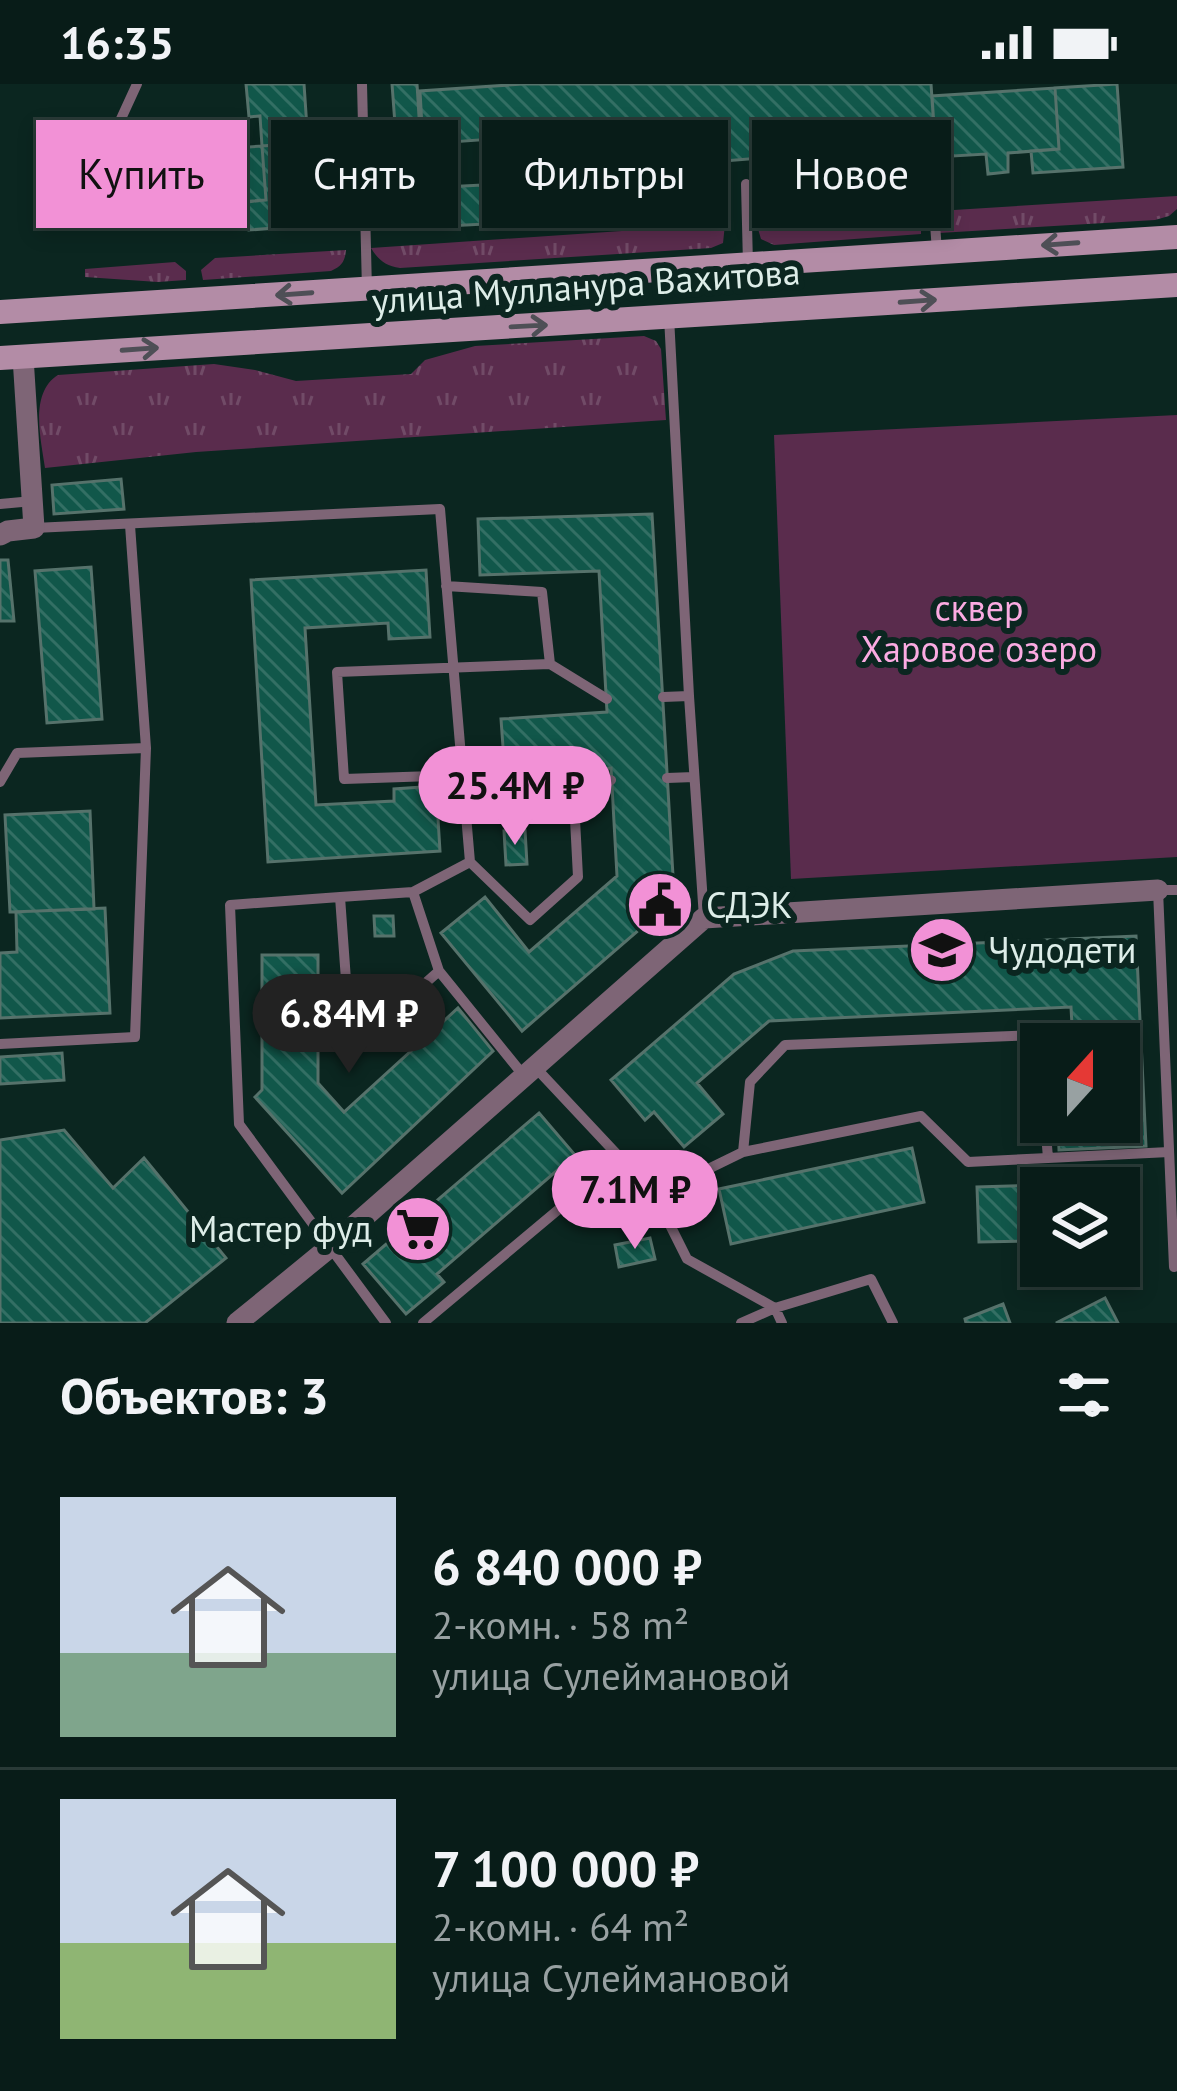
<!DOCTYPE html>
<html lang="ru">
<head>
<meta charset="utf-8">
<style>
	:root { --surface:#081c18; --page:#162925; --text:#f1f3f6; --muted:#98a1a2; --line:#293a37; --accent:#f291d6 }
	body { margin:0; font-family:"PT Sans",sans-serif; background:var(--page); color:var(--text); height:100vh; display:flex; flex-direction:column; font-size:45px; white-space:nowrap }
	* { box-sizing:border-box; margin:0 }
	p { font-size:39px; color:var(--muted) }
	.icon { flex:none; width:66px; height:66px; fill:none; stroke:currentColor; stroke-width:2; stroke-linecap:round; stroke-linejoin:round }
	.map { position:relative; height:1239px; overflow:hidden }
	.drawer { display:flex; flex-direction:column; background:var(--surface); flex:1 }
	.drawer>* { flex:none }
	.banner { position:absolute; left:36px; top:36px; width:1107px; height:108px; display:flex; gap:24px }
	.needle { width:78px; rotate:21deg }
	.controls { position:absolute; left:1020px; top:939px; display:grid; gap:24px }
	.controls a { display:grid; place-items:center; width:120px; height:120px; border-radius:0px; background:var(--surface); box-shadow:0 6px 18px #0003,0 0 0 3px var(--line); font-size:60px }
	.price { position:absolute; translate:-50% -102px; padding:0 27px; border-radius:42px; background:var(--accent); color:#111; font-size:39px; line-height:78px; filter:drop-shadow(0 3px 6px #0008) }
	.price::after { content:''; position:absolute; left:50%; top:72px; width:36px; height:27px; margin-left:-18px; background:inherit; clip-path:polygon(0 0,100% 0,50% 100%) }
	.price.active { background:#222; color:#fff }
	ul { padding:0; list-style:none }
	li { display:flex; align-items:center; gap:36px; height:300px; padding:0 60px }
	li+li { border-top:3px solid var(--line) }
	li span { display:grid; place-items:center; flex:none; width:336px; height:240px; border-radius:0px; color:#555 }
	li>.icon { margin-inline-start:auto }
	span .icon { width:144px; height:144px; fill:#fffc; stroke-width:1 }
	li b { font-size:51px }
	h2 { display:flex; justify-content:space-between; align-items:center; height:144px; padding:0 60px; font-size:51px }
	.tag { padding:0 42px; border-radius:0px; background:var(--surface); box-shadow:0 6px 18px #0003,0 0 0 3px var(--line); font-size:42px; line-height:108px }
	.tag.active { background:var(--accent); color:#111 }
	.status { display:flex; justify-content:space-between; align-items:center; height:84px; padding:0 60px; background:var(--surface); direction:ltr }
	.status svg { height:33px; fill:currentColor }
	.map>svg:first-child { display:block }
</style>
</head>
<body>
<div class="status"><b>16:35</b><svg viewBox="0 0 49 12"><path d="M0 12V9h3v3zM5 12V6h3v6zM10 12V3h3v9zM15 12V0h3v12zM26 1h20v11H26zM47 4h2v5h-2z"/></svg></div>
<div class="map">
<svg width="1177" height="1239" viewBox="0 0 1177 1239">
	<defs>
		<pattern id="grass-tufts" width="24" height="20" patternUnits="userSpaceOnUse" patternTransform="scale(3)"><rect width="24" height="20" fill="#5a2c4d"/><path d="M3 7l-1-3M5 7V3M7 7l1-3M15 17l-1-3M17 17v-4M19 17l1-3" fill="none" stroke="#714b67"/></pattern>
		<pattern id="building-back-hatch" width="6" height="6" patternUnits="userSpaceOnUse" patternTransform="scale(3)"><rect width="6" height="6" fill="#11574a"/><path d="M-1 5l2 2M0 0l6 6M5-1l2 2" fill="none" stroke="#336f64"/></pattern>
	</defs>
	<rect width="100%" height="100%" fill="#0b2620"/>
	<path fill="url(#grass-tufts)" d="M898,57L900,96L896,100L857,102L853,97L851,60Z
		M832,62L834,112L771,114L768,64Z
		M1177,112V125L1169,132L1155,136L939,149L938,127Z
		M921,128V150L774,161L761,155L756,138Z
		M725,140L723,159L711,164L400,184C386,182 378,176 371,164Z
		M346,166C345,177 342,182 331,187L203,196L201,186L215,174Z
		M175,178L186,187V196L158,198L85,193V185Z
		M644,252L656,257L661,265L666,336L196,368L45,384C41,355 29,309 58,291L214,280L255,286L296,297L411,290L425,276L475,262Z"/>
	<path fill="#5a2c4d" d="M1177,331V773L791,795L774,351Z"/>
	<path fill="url(#building-back-hatch)" stroke="#56726b" stroke-width="3" d="M246,0H304L308,59L262,62L260,32L249,33Z
		M392,0H417L421,65L397,67Z
		M523,0H931L935,60L498,95L492,55L423,60L420,7Z
		M1117,0L1123,83L1033,89L1031,67L1059,65L1055,4Z
		M1055,4L1059,65L1008,69V88L988,90L986,70L936,73L932,12Z
		M337,57L343,139L249,146L247,118L266,116L262,62Z
		M262,62L266,116L153,124L149,70Z
		M501,100L503,139L448,142L445,103Z
		M445,106L446,132L390,133L389,108Z
		M121,395L124,425L54,430L52,401Z
		M652,430L674,809L662,826L522,947L441,849L485,813L529,868L617,792L611,684L505,691L501,635L607,628L599,487L480,491L478,435Z
		M0,476H8L14,537H0Z
		M91,483L102,635L47,639L35,487Z
		M426,486L430,553L389,555L388,539L305,544L316,721L394,717V705L436,702L440,767L268,778L251,496Z
		M90,727L94,825L10,828L5,731Z
		M525,746L527,780L506,781L504,747Z
		M105,824L110,929L0,934V869L17,868L16,828Z
		M374,832H393L394,852H375Z
		M1136,852L1146,1062L1059,1066L1058,1038H1119V960H1073L1071,923L769,937L697,999L723,1030L684,1063L654,1028L645,1036L611,996L734,890L793,867Z
		M262,871H318V999L344,1028L458,924L493,967L342,1109L255,1013L262,1006Z
		M62,969L64,996L0,1000V973Z
		M539,1029L575,1071L437,1190L444,1198L406,1230L363,1180Z
		M64,1046L113,1104L144,1074L226,1174L145,1239H0V1056Z
		M912,1064L924,1118L731,1160L719,1105Z
		M1069,1100V1104H1041V1157L979,1158L977,1103Z
		M650,1154L655,1175L619,1183L615,1161Z
		M1105,1214L1118,1239H1056Z
		M1003,1220L1010,1239H966L965,1235Z"/>
	<g fill="none" stroke-linecap="round" stroke-linejoin="round">
		<path stroke="#7e6576" stroke-width="10" d="M362,0L367,206
			M363,83L429,80
			M931,83L937,168
			M746,100L748,180
			M105,138L114,50L137,0
			M669,233L689,612L704,834
			M0,420L33,417
			M130,441L146,664
			M34,444L440,425L470,778L413,808L439,887L351,965L340,813L413,808
			M446,502L542,508L550,580
			M663,613L689,612
			M463,691L344,695L337,588L550,580L607,615
			M667,694L694,693
			M0,698L17,669L146,664L135,953L0,960
			M470,778L530,836L578,793L574,716L611,696
			M1177,806H1158L1174,1183L1177,1182
			M340,813L230,821L239,1040L386,1239
			M439,887L524,992
			M535,983L655,1111L743,1068L750,998L785,961L1035,951L1041,1004
			M1045,1038L1048,1074L1169,1068
			M743,1068L921,1032L968,1078L1048,1074
			M655,1111L687,1175L775,1224L782,1239
			M423,1239L620,1074
			M741,1239L775,1224L871,1195L893,1239"/>
		<path stroke="#7e6576" stroke-width="21" d="M0,451L8,447L34,444L23,273
			M237,1239L330,1163L704,834L1158,806"/>
		<path stroke="#b38ca6" stroke-width="24" d="M0,228L1177,153
			M0,274L1177,201"/>
	</g>
	<defs><path id="oneway-shaft" d="M-6 0H5M1.5-3L5.5 0L1.5 3" fill="none" stroke-width="1.6" stroke-linecap="round" stroke-linejoin="round" transform="scale(3)"/></defs>
	<g stroke="#4e4f56">
		<use href="#oneway-shaft" transform="translate(1060 160) rotate(176)"/>
		<use href="#oneway-shaft" transform="translate(294 210) rotate(176)"/>
		<use href="#oneway-shaft" transform="translate(918 217) rotate(-4)"/>
		<use href="#oneway-shaft" transform="translate(529 242) rotate(-3)"/>
		<use href="#oneway-shaft" transform="translate(140 265) rotate(-4)"/>
	</g>
	<defs>
		<symbol id="civic-disc" viewBox="-11 -11 22 22"><circle r="9.5" fill="#f291d6" stroke="#0b2620"/><path d="M-.6-6.5H3V-4.5H.6V-3L4-1V1h2V6H-6V1h2V-1L-.6-3ZM-1.2 2.5V6h2.4V2.5Z" fill="#111"/></symbol>
		<symbol id="school-disc" viewBox="-11 -11 22 22"><circle r="9.5" fill="#f291d6" stroke="#0b2620"/><path d="M0-5L7-2L0 1L-7-2ZM-4 1L0 2.5L4 1V4Q0 6-4 4Z" fill="#111"/></symbol>
		<symbol id="supermarket-disc" viewBox="-11 -11 22 22"><circle r="9.5" fill="#f291d6" stroke="#0b2620"/><path d="M-6-5.5h2.5l.6 2H6L4.5 2H-2.5L-4.4-4H-6ZM-1.5 3.2a1.3 1.3 0 1 0 .1 0ZM3 3.2a1.3 1.3 0 1 0 .1 0Z" fill="#111"/></symbol>
	</defs>
	<g fill-rule="evenodd">
		<use href="#civic-disc" x="622" y="783" width="76" height="76"/>
		<use href="#school-disc" x="904" y="828" width="76" height="76"/>
		<use href="#supermarket-disc" x="380" y="1107" width="76" height="76"/>
	</g>
	<g text-anchor="middle" stroke-width="12" stroke-linejoin="round" paint-order="stroke">
		<g font-size="36" fill="#ddede8" stroke="#0b2620">
			<text transform="translate(586 202) rotate(-4)" y="13">улица Мулланура Вахитова</text>
		</g>
		<g font-size="36" fill="#fbabe2" stroke="#0b2620">
			<text x="979" y="537">сквер<tspan x="979" dy="41">Харовое озеро</tspan></text>
		</g>
		<g font-size="36" fill="#ddede8" stroke="#0b2620" text-anchor="start">
			<text x="706" y="834">СДЭК</text>
			<text x="988" y="879">Чудодети</text>
			<text x="372" y="1158" text-anchor="end">Мастер фуд</text>
		</g>
	</g>
</svg>
<div class="controls">
<a><svg class="needle" viewBox="-14 -14 28 28"><path d="M0-13l5 13h-10z" fill="#e53935"/><path d="M0 13l5-13h-10z" fill="#98a1a2"/></svg></a>
<a><svg class="icon" aria-label="layers" viewBox="0 0 24 24"><path d="M12 4l9 5-9 5-9-5zM3 14l9 5 9-5"/></svg></a>
</div>
<b class="price" style="left:515px;top:764px">25.4M ₽</b>
<b class="price active" style="left:349px;top:992px">6.84M ₽</b>
<b class="price" style="left:635px;top:1168px">7.1M ₽</b>
<div class="banner">
<a class="tag active">Купить</a>
<a class="tag">Снять</a>
<a class="tag">Фильтры</a>
<a class="tag">Новое</a>
</div>
</div>
<section class="drawer">
<h2>Объектов: 3<svg class="icon" aria-label="filters" viewBox="0 0 24 24"><path d="M4 7h16M4 17h16"/><circle cx="9" cy="7" r="2"/><circle cx="15" cy="17" r="2"/></svg></h2>
<ul>
<li><span style="background:linear-gradient(#c9d6e8 65%,#7fa58c 0)"><svg class="icon" aria-label="home" viewBox="0 0 24 24"><path d="M3 11l9-7 9 7M6 9v11h12V9"/></svg></span><div><b>6 840 000 ₽</b><p>2-комн. · 58 m²</p><p>улица Сулеймановой</p></div></li>
<li><span style="background:linear-gradient(#c9d6e8 60%,#8fb573 0)"><svg class="icon" aria-label="home" viewBox="0 0 24 24"><path d="M3 11l9-7 9 7M6 9v11h12V9"/></svg></span><div><b>7 100 000 ₽</b><p>2-комн. · 64 m²</p><p>улица Сулеймановой</p></div></li>
</ul>
</section>
</body>
</html>
